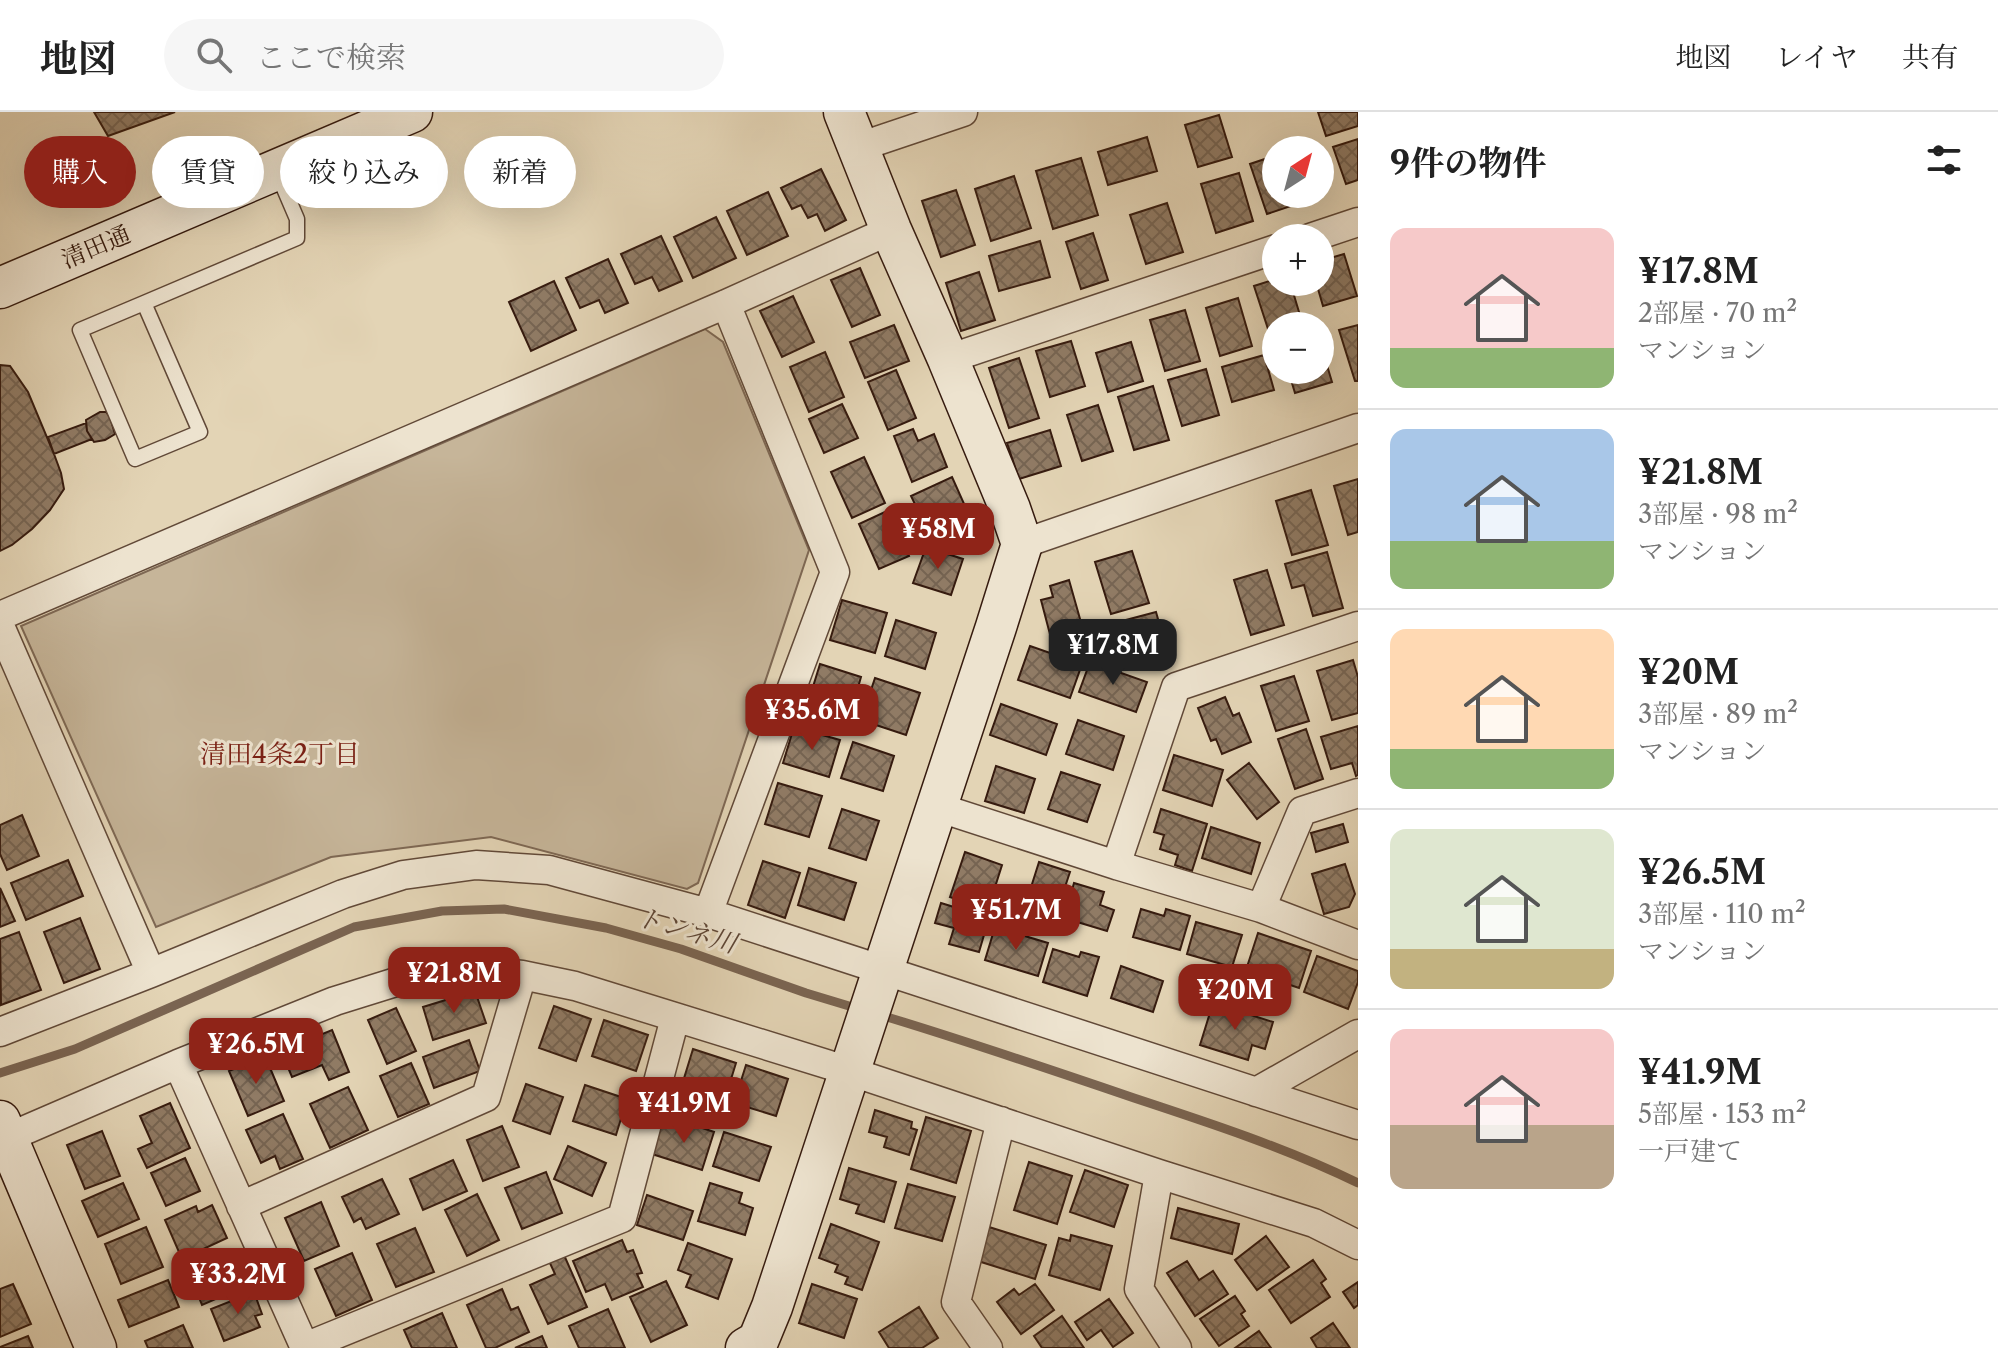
<!DOCTYPE html>
<html lang="ja">
<head>
<meta charset="utf-8">
<style>
	:root { --surface:#fff; --page:#f6f6f6; --text:#222; --muted:#767676; --line:#e0e0e0; --accent:#8f2418 }
	body { margin:0; font-family:"Libre Caslon Text","Noto Serif JP",serif; background:var(--page); color:var(--text); height:100vh; display:flex; flex-direction:column; font-size:30px; white-space:nowrap }
	* { box-sizing:border-box; margin:0 }
	p { font-size:26px; color:var(--muted) }
	.icon { flex:none; width:44px; height:44px; fill:none; stroke:currentColor; stroke-width:2; stroke-linecap:round; stroke-linejoin:round }
	.map { position:relative; flex:1; overflow:hidden }
	.side { display:flex; flex-direction:column; background:var(--surface); width:640px }
	.side>* { flex:none }
	.guide { position:absolute; left:24px; top:24px; width:760px; height:72px; display:flex; gap:16px }
	.needle { width:52px; rotate:36deg }
	.fabs { position:absolute; left:1262px; top:24px; display:grid; gap:16px }
	.fabs a { display:grid; place-items:center; width:72px; height:72px; border-radius:50%; background:var(--surface); box-shadow:0 8px 32px #0002; font-size:40px }
	.price { position:absolute; translate:-50% -68px; padding:0 18px; border-radius:16px; background:var(--accent); color:#fff; font-size:26px; line-height:52px; filter:drop-shadow(0 2px 4px #0008) }
	.price::after { content:''; position:absolute; left:50%; top:48px; width:24px; height:18px; margin-left:-12px; background:inherit; clip-path:polygon(0 0,100% 0,50% 100%) }
	.price.active { background:#222; color:#fff }
	ul { padding:0; list-style:none }
	li { display:flex; align-items:center; gap:24px; height:200px; padding:0 32px }
	li+li { border-top:2px solid var(--line) }
	li span { display:grid; place-items:center; flex:none; width:224px; height:160px; border-radius:16px; color:#555 }
	li>.icon { margin-inline-start:auto }
	span .icon { width:96px; height:96px; fill:#fffc; stroke-width:1 }
	li b { font-size:34px }
	h2 { display:flex; justify-content:space-between; align-items:center; height:96px; padding:0 32px; font-size:34px }
	.pill { padding:0 28px; border-radius:36px; background:var(--surface); box-shadow:0 8px 32px #0002; font-size:28px; line-height:72px }
	.pill.active { background:var(--accent); color:#fff }
	header { display:flex; align-items:center; gap:48px; box-sizing:border-box; height:112px; padding:0 40px; background:var(--surface); border-bottom:2px solid var(--line) }
	header strong { font-size:38px }
	nav { display:flex; gap:44px; margin-inline-start:auto; font-size:28px }
	.search { width:560px; height:72px; background:var(--page); display:flex; align-items:center; gap:20px; box-sizing:border-box; padding:0 28px; border-radius:44px; color:var(--muted); font-size:30px }
	main { display:flex; flex:1; min-height:0 }
	.map>svg:first-child { display:block }
</style>
</head>
<body>
<header>
<strong>地図</strong>
<div class="search"><svg class="icon" aria-label="search" viewBox="0 0 24 24"><circle cx="10" cy="10" r="6"/><path d="M15 15l6 6"/></svg>ここで検索</div>
<nav><a>地図</a><a>レイヤ</a><a>共有</a></nav>
</header>
<main>
<div class="map">
<svg width="1358" height="1236" viewBox="0 0 1358 1236">
	<defs>
		<pattern id="building-cross-hatch" width="8" height="8" patternUnits="userSpaceOnUse" patternTransform="scale(2)"><rect width="8" height="8" fill="#907b65"/><path d="M0 0l8 8M0 8l8-8" fill="none" stroke="#766452"/></pattern>
	</defs>
	<rect width="100%" height="100%" fill="#e3d4b5"/>
	<filter id="stains"><feTurbulence type="fractalNoise" baseFrequency=".0025" numOctaves="4"/><feColorMatrix values="0 0 0 0 .2 0 0 0 0 .09 0 0 0 0 .02 0 0 0 .5 -.17"/></filter>
	<radialGradient id="worn" r=".72"><stop offset=".6" stop-color="#630" stop-opacity="0"/><stop offset="1" stop-color="#630" stop-opacity=".3"/></radialGradient>
	<path fill="#c6b599" stroke="#7e6854" stroke-width="2" d="M705,217L723,230L809,438L698,771L687,777L491,725L331,745L156,815L21,514Z"/>
	<g fill="none" stroke-linecap="round" stroke-linejoin="round">
		<path stroke="#7a6451" stroke-width="9" d="M877,902C964,928 1049,957 1134,986C1210,1011 1286,1036 1358,1071
			M0,961L75,937L354,815L442,799L504,797L606,816L681,837L806,881L859,897"/>
	</g>
	<path fill="url(#building-cross-hatch)" stroke="#361b0f" stroke-width="2" d="M94,0H175L108,24Z
		M1318,0H1358V14L1326,24Z
		M1219,3L1232,45L1198,55L1185,13Z
		M1147,25L1157,59L1108,73L1098,40Z
		M1358,27V68L1346,72L1333,35Z
		M1274,44L1276,50V82H1313L1315,86L1267,102L1250,52Z
		M1081,46L1098,103L1053,117L1036,59Z
		M821,57L846,108L825,119L817,102L808,106L801,93L792,97L781,76Z
		M1239,61L1253,109L1216,121L1201,72Z
		M1014,64L1031,116L991,129L975,77Z
		M956,78L975,133L941,145L922,89Z
		M768,80L788,124L747,143L727,99Z
		M1167,91L1183,140L1146,152L1130,103Z
		M716,105L736,146L693,166L674,125Z
		M1093,121L1108,168L1081,177L1066,130Z
		M661,124L682,169L659,179L652,165L635,172L621,142Z
		M1040,129L1050,165L999,179L989,144Z
		M1344,142L1357,184L1323,194L1316,170H1320V149Z
		M608,147L628,191L605,201L599,188L580,196L566,166Z
		M860,156L880,203L852,215L831,168Z
		M979,160L995,208L961,219L946,171Z
		M1276,167V170H1290L1302,210L1288,214H1276V218L1269,220L1254,174Z
		M554,169L576,218L531,239L509,190Z
		M793,184L814,230L782,245L760,199Z
		M1238,186L1252,234L1220,244L1206,196Z
		M1185,198L1200,249L1165,259L1150,208Z
		M894,213L909,249L865,266L850,230Z
		M1358,213V269H1355L1339,218Z
		M1071,229L1085,274L1050,285L1036,239Z
		M1131,230L1143,269L1108,280L1096,241Z
		M1320,230L1332,270L1295,281L1288,258H1320Z
		M825,240L844,285L809,300L790,255Z
		M1264,243L1274,278L1232,290L1222,255Z
		M1019,246L1039,306L1009,316L989,256Z
		M0,253L10,254L28,280L54,342L61,361L64,377L50,398L32,417L12,433L0,439Z
		M1206,257L1219,303L1182,314L1168,268Z
		M896,258L916,306L888,318L868,270Z
		M1153,274L1169,328L1134,338L1118,285Z
		M842,292L858,326L824,341L809,307Z
		M1098,293L1113,339L1082,349L1067,303Z
		M100,300H106L110,305L115,322L105,328L94,330L87,319L86,308Z
		M86,311L87,319L92,327L54,342L48,325Z
		M913,317L918,329L934,322L947,355L912,370L894,324Z
		M1050,318L1061,354L1019,367L1007,331Z
		M864,345L885,391L852,406L831,360Z
		M952,365L969,403L929,421L911,384Z
		M1358,367V420L1348,423L1334,374Z
		M1311,378L1328,433L1292,443L1276,389Z
		M889,398L909,444L879,457L859,412Z
		M926,435L963,447L951,483L913,471Z
		M1132,439L1149,491L1111,502L1095,450Z
		M1327,440L1343,496L1313,504L1304,473L1292,476L1285,452Z
		M1267,458L1284,513L1251,523L1234,468Z
		M1069,468L1084,521L1052,530L1041,488L1053,485L1050,474Z
		M842,488L887,501L875,541L830,528Z
		M1156,500L1170,549L1148,555L1145,545L1112,530L1107,513Z
		M896,508L936,521L925,557L885,544Z
		M1030,534L1082,552L1070,586L1018,568Z
		M1353,548L1358,565V601L1332,608L1317,559Z
		M1090,550L1147,570L1136,600L1079,580Z
		M820,552L861,565L850,604L808,591Z
		M1294,564L1309,609L1276,619L1261,574Z
		M875,566L920,581L906,623L861,608Z
		M1225,585L1233,604L1239,601L1251,630L1222,642L1216,627L1211,629L1198,596Z
		M1001,592L1057,612L1046,643L990,623Z
		M1078,608L1124,624L1113,658L1066,642Z
		M1358,614V663L1356,664L1352,651L1331,657L1321,625Z
		M794,615L840,628L829,665L783,651Z
		M1306,617L1323,667L1295,677L1278,627Z
		M853,630L894,644L883,679L841,666Z
		M1174,643L1223,658L1212,694L1163,678Z
		M1249,651L1279,690L1257,707L1227,668Z
		M996,654L1035,667L1024,701L985,689Z
		M1061,660L1100,673L1087,710L1048,697Z
		M778,671L822,684L809,725L765,712Z
		M842,697L879,709L866,748L829,736Z
		M1161,697L1207,712L1192,759L1175,753L1178,743L1160,737L1164,723L1154,720Z
		M22,703L39,744L7,758L0,742V713Z
		M1343,712L1348,730L1316,740L1311,721Z
		M1211,715L1260,731L1251,762L1202,746Z
		M965,740L1002,753L988,797L950,785Z
		M68,748L83,784L26,808L11,771Z
		M763,749L800,761L785,806L748,793Z
		M1039,750L1070,760L1051,817L1021,807Z
		M1345,752L1355,782L1349,795L1324,802L1312,762Z
		M809,756L856,771L844,808L798,793Z
		M1074,771L1104,780L1100,793L1114,798L1107,819L1064,806Z
		M0,776L15,809L0,815Z
		M941,791L989,806L979,840L949,832L954,816L935,811Z
		M1141,797L1164,804L1166,797L1190,804L1180,838L1133,825Z
		M80,806L100,857L64,871L44,820Z
		M1196,810L1242,823L1232,855L1187,842Z
		M995,815L1048,831L1038,864L985,848Z
		M19,820L41,878L1,893L0,827Z
		M1258,821L1311,839L1299,876L1246,858Z
		M1053,837L1079,845L1081,840L1099,845L1087,884L1043,870Z
		M1317,844L1358,859V870L1348,897L1304,880Z
		M1121,854L1163,869L1153,900L1111,886Z
		M475,879L486,911L433,928L423,895Z
		M1213,891L1273,910L1265,937L1252,933L1248,948L1200,933Z
		M554,894L591,907L576,949L539,936Z
		M396,896L416,939L387,952L368,908Z
		M604,908L648,923L636,959L592,944Z
		M332,918L349,960L329,968L322,953L292,965L281,939Z
		M469,928L480,959L434,976L423,945Z
		M693,937L736,951L724,990L681,976Z
		M265,944L284,989L248,1004L229,959Z
		M411,951L429,992L398,1005L380,964Z
		M746,953L788,967L776,1004L734,991Z
		M526,972L563,985L550,1022L513,1009Z
		M585,973L627,987L616,1023L573,1009Z
		M348,975L368,1018L330,1036L310,992Z
		M170,991L190,1036L147,1056L138,1037L152,1031L140,1004Z
		M875,998L912,1010L911,1016L917,1018L909,1043L884,1035L887,1025L869,1020Z
		M283,1002L303,1047L280,1057L275,1044L261,1051L246,1018Z
		M926,1005L971,1019L956,1071L911,1057Z
		M685,1010L714,1020L702,1058L652,1042L662,1011L682,1018Z
		M502,1014L519,1055L483,1069L467,1028Z
		M102,1019L120,1064L85,1077L67,1033Z
		M724,1020L771,1035L759,1069L713,1054Z
		M568,1034L606,1051L592,1084L554,1067Z
		M185,1046L200,1079L166,1094L151,1061Z
		M453,1048L467,1079L423,1098L410,1067Z
		M1029,1050L1072,1064L1057,1112L1014,1098Z
		M849,1056L896,1070L884,1110L856,1101L859,1093L840,1087Z
		M1085,1058L1128,1073L1114,1115L1070,1100Z
		M546,1060L562,1101L522,1117L505,1076Z
		M382,1067L399,1102L366,1117L361,1106L354,1110L342,1085Z
		M123,1071L139,1107L98,1125L82,1089Z
		M710,1071L742,1081L739,1091L753,1096L745,1123L698,1109Z
		M908,1072L955,1085L942,1129L895,1116Z
		M477,1082L499,1128L467,1144L445,1098Z
		M647,1083L693,1099L683,1128L637,1113Z
		M321,1090L339,1134L304,1149L285,1106Z
		M212,1093L227,1126L182,1147L165,1108L196,1094L198,1100Z
		M1178,1096L1239,1112L1232,1142L1171,1126Z
		M831,1112L879,1130L862,1178L845,1172L848,1165L835,1160L838,1153L819,1146Z
		M146,1115L163,1155L121,1172L105,1132Z
		M989,1115L1046,1133L1035,1167L978,1149Z
		M415,1116L434,1160L396,1175L377,1132Z
		M1071,1123L1112,1134L1100,1178L1049,1163L1059,1126L1070,1129Z
		M1266,1124L1289,1155L1257,1178L1235,1148Z
		M622,1128L627,1140L633,1138L642,1161L637,1162L643,1175L612,1188L605,1172L586,1180L573,1149Z
		M688,1131L732,1147L718,1187L686,1175L691,1163L678,1158Z
		M234,1140L248,1173L202,1193L188,1158Z
		M352,1141L372,1188L336,1204L315,1157Z
		M564,1143L587,1195L548,1212L530,1173L555,1162L549,1149Z
		M1313,1148L1326,1167L1321,1171L1330,1185L1291,1211L1269,1178Z
		M1187,1149L1199,1168L1213,1159L1228,1182L1195,1204L1167,1161Z
		M168,1168L179,1195L129,1215L118,1188Z
		M666,1169L687,1213L651,1230L630,1185Z
		M1358,1170V1193L1354,1196L1343,1180Z
		M13,1172L31,1212L0,1225V1177Z
		M812,1172L857,1187L844,1226L799,1211Z
		M1035,1172L1054,1198L1021,1222L997,1190L1014,1177L1019,1183Z
		M502,1177L511,1198L518,1195L529,1220L495,1236H486L467,1193Z
		M254,1180L262,1202L255,1204L260,1215L224,1229L211,1197Z
		M1235,1184L1245,1199L1241,1202L1249,1214L1219,1234L1200,1207Z
		M1109,1187L1133,1221L1113,1235L1101,1218L1087,1228L1075,1210Z
		M919,1195L938,1226L922,1236H889L879,1220Z
		M608,1197L625,1236H579L569,1214Z
		M442,1201L457,1236H412L404,1218Z
		M1062,1204L1084,1236H1042L1034,1224Z
		M1333,1211L1350,1236H1317L1311,1226Z
		M183,1213L193,1236H148L145,1229Z
		M1259,1219L1271,1236H1235Z
		M28,1224L33,1236H0V1235Z
		M542,1224L547,1236H515Z"/>
	<g fill="none" stroke-linecap="round" stroke-linejoin="round">
		<defs>
			<path id="lane" d="M144,191L80,218L135,347L200,320L144,191L297,126V107L276,58"/>
			<path id="street" d="M859,35L963,0
				M1310,126L1358,110
				M948,247L1276,137
				M1022,432L1358,316
				M0,504L726,192L891,118
				M0,514L151,861
				M937,695L1116,753L1261,796L1358,833
				M1116,753L1176,575L1358,514
				M1261,796L1302,699L1358,681
				M708,801L835,460L726,192
				M0,920L151,861L343,782L403,763L476,753L549,758L708,801L1358,1013
				M178,952L305,1236
				M1256,980L1358,922
				M0,1029L178,952L335,889L412,865L476,858L522,863L575,874L849,959L1159,1062L1314,1111L1358,1133
				M1159,1062L1139,1177L1177,1236
				M241,1094L486,985L522,863
				M305,1235L622,1106L675,906
				M988,1236L956,1190L1001,1009"/>
			<path id="secondary" d="M0,176L412,0
				M0,1009L96,1236
				M746,1236L758,1229L772,1195L996,515L1022,432L1010,397L948,247L891,118L844,0"/>
		</defs>
		<use href="#lane" stroke="#614938" stroke-width="17"/>
		<use href="#street" stroke="#614938" stroke-width="31"/>
		<use href="#secondary" stroke="#361b0f" stroke-width="43"/>
		<use href="#lane" stroke="#ede3cf" stroke-width="14"/>
		<use href="#street" stroke="#ede3cf" stroke-width="28"/>
		<use href="#secondary" stroke="#ede3cf" stroke-width="40"/>
	</g>
	<g text-anchor="middle" stroke-width="6" stroke-linejoin="round" paint-order="stroke">
		<g font-size="24" fill="#361b0f" stroke="#ede3cf">
			<text transform="translate(96 135) rotate(-23)" y="8">清田通</text>
		</g>
		<g font-size="26" fill="#7a1f14" stroke="#ede3cf">
			<text x="280" y="651">清田4条2丁目</text>
		</g>
		<g font-size="26" font-style="italic" fill="#5e4636" stroke="#ede3cf">
			<text transform="translate(686 818) rotate(16)" y="9">トンネ川</text>
		</g>
	</g>
	<rect width="100%" height="100%" filter="url(#stains)"/>
	<rect width="100%" height="100%" fill="url(#worn)"/>
</svg>
<div class="fabs">
<a><svg class="needle" viewBox="-14 -14 28 28"><path d="M0-13l5 13h-10z" fill="#e53935"/><path d="M0 13l5-13h-10z" fill="#767676"/></svg></a>
<a>+</a>
<a>−</a>
</div>
<b class="price" style="left:938px;top:459px">¥58M</b>
<b class="price active" style="left:1113px;top:575px">¥17.8M</b>
<b class="price" style="left:812px;top:640px">¥35.6M</b>
<b class="price" style="left:1016px;top:840px">¥51.7M</b>
<b class="price" style="left:454px;top:903px">¥21.8M</b>
<b class="price" style="left:1235px;top:920px">¥20M</b>
<b class="price" style="left:256px;top:974px">¥26.5M</b>
<b class="price" style="left:684px;top:1033px">¥41.9M</b>
<b class="price" style="left:238px;top:1204px">¥33.2M</b>
<div class="guide">
<a class="pill active">購入</a>
<a class="pill">賃貸</a>
<a class="pill">絞り込み</a>
<a class="pill">新着</a>
</div>
</div>
<section class="side">
<h2>9件の物件<svg class="icon" aria-label="filters" viewBox="0 0 24 24"><path d="M4 7h16M4 17h16"/><circle cx="9" cy="7" r="2"/><circle cx="15" cy="17" r="2"/></svg></h2>
<ul>
<li><span style="background:linear-gradient(#f6c9c9 75%,#8fb573 0)"><svg class="icon" aria-label="home" viewBox="0 0 24 24"><path d="M3 11l9-7 9 7M6 9v11h12V9"/></svg></span><div><b>¥17.8M</b><p>2部屋 · 70 m²</p><p>マンション</p></div></li>
<li><span style="background:linear-gradient(#a9c7e8 70%,#8fb573 0)"><svg class="icon" aria-label="home" viewBox="0 0 24 24"><path d="M3 11l9-7 9 7M6 9v11h12V9"/></svg></span><div><b>¥21.8M</b><p>3部屋 · 98 m²</p><p>マンション</p></div></li>
<li><span style="background:linear-gradient(#ffd9b3 75%,#8fb573 0)"><svg class="icon" aria-label="home" viewBox="0 0 24 24"><path d="M3 11l9-7 9 7M6 9v11h12V9"/></svg></span><div><b>¥20M</b><p>3部屋 · 89 m²</p><p>マンション</p></div></li>
<li><span style="background:linear-gradient(#dfe7d0 75%,#c2b280 0)"><svg class="icon" aria-label="home" viewBox="0 0 24 24"><path d="M3 11l9-7 9 7M6 9v11h12V9"/></svg></span><div><b>¥26.5M</b><p>3部屋 · 110 m²</p><p>マンション</p></div></li>
<li><span style="background:linear-gradient(#f6c9c9 60%,#b9a48a 0)"><svg class="icon" aria-label="home" viewBox="0 0 24 24"><path d="M3 11l9-7 9 7M6 9v11h12V9"/></svg></span><div><b>¥41.9M</b><p>5部屋 · 153 m²</p><p>一戸建て</p></div></li>
</ul>
</section>
</main>
</body>
</html>
